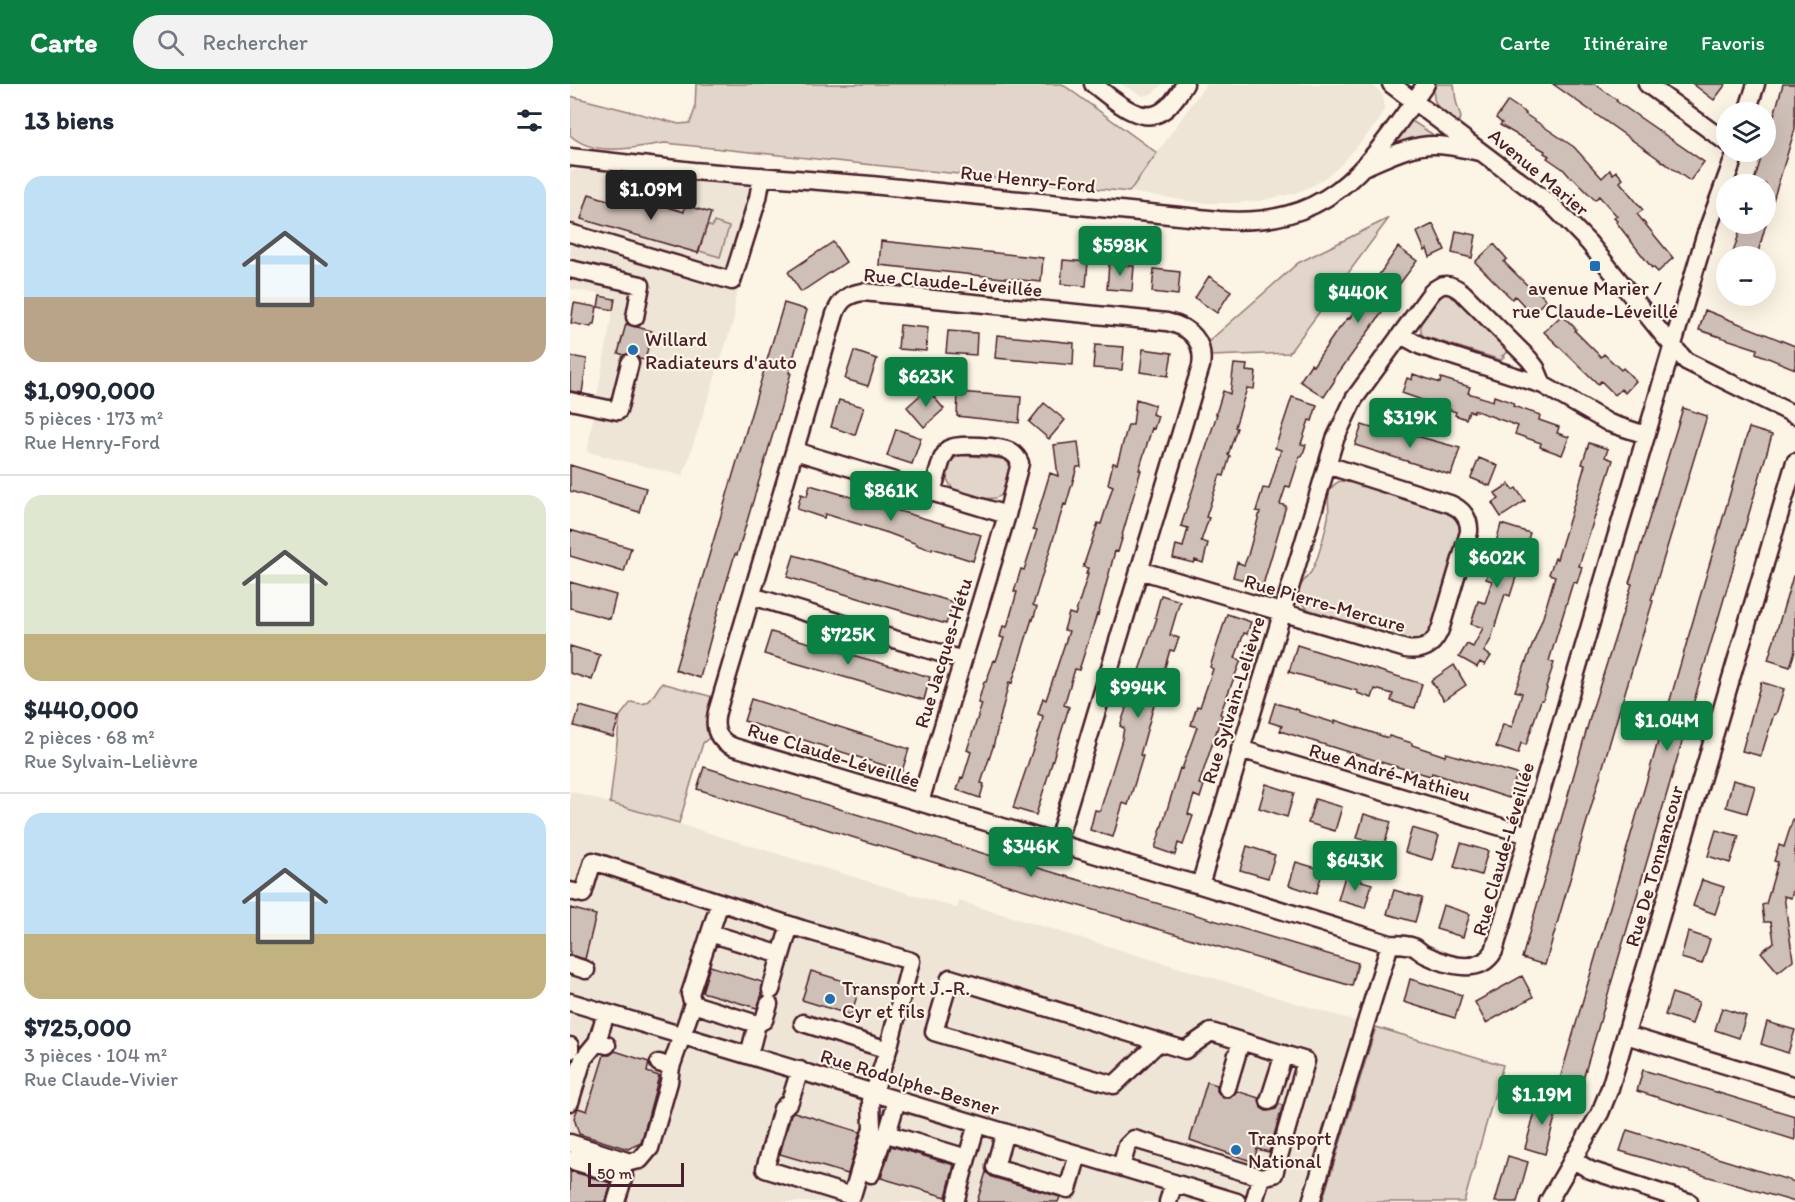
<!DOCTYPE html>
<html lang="fr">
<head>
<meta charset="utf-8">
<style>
	:root { --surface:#fff; --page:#f2f2f3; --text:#1f2937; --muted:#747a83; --line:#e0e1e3; --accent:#0b8043 }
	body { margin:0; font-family:Itim,sans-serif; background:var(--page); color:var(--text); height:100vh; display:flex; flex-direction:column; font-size:22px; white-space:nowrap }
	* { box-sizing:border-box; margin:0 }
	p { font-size:20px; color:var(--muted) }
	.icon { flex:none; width:33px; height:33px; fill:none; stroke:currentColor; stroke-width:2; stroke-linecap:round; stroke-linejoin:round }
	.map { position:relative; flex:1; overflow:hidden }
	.drawer { display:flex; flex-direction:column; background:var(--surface); width:570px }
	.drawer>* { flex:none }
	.tools { position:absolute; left:1146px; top:18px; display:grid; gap:12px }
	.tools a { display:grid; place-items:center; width:60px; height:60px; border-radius:50%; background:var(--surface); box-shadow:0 6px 24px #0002; font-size:30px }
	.scale { position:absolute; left:18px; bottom:15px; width:96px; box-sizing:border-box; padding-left:6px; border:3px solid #4a1f2b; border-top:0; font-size:16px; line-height:21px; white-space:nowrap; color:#4a1f2b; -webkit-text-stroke:4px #fcf5e5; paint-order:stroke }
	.price { position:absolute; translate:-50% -51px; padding:0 14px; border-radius:6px; background:var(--accent); color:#fff; font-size:20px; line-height:39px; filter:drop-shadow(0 2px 3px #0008) }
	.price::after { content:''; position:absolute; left:50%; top:36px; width:18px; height:14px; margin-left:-9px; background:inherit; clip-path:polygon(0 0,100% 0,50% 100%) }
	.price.current { background:#222; color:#fff }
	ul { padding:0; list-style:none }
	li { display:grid; align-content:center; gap:12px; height:318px; padding:0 24px }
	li+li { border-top:2px solid var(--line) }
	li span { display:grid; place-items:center; height:186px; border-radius:18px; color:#555 }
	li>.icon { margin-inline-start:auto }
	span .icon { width:108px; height:108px; fill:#fffc; stroke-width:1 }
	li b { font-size:26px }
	h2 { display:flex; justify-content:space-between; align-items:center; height:72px; padding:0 24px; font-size:26px }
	header { display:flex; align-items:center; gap:36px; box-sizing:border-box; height:84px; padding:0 30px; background:var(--accent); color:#fff }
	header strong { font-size:28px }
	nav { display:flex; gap:33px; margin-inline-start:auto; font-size:21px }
	.search { width:420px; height:54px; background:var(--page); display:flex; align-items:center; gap:15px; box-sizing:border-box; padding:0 21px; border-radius:33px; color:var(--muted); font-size:22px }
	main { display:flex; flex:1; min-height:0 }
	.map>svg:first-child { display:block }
</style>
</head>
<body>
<header>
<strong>Carte</strong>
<div class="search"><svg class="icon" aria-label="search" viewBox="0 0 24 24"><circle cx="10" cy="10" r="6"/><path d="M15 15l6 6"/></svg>Rechercher</div>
<nav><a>Carte</a><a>Itinéraire</a><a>Favoris</a></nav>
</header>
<main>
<section class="drawer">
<h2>13 biens<svg class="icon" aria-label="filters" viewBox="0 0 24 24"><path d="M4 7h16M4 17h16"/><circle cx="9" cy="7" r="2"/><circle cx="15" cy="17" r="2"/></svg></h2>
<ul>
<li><span style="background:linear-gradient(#bfe0f5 65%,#b9a48a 0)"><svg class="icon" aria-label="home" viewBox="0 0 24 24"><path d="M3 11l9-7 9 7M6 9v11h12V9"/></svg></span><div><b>$1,090,000</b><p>5 pièces · 173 m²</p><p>Rue Henry-Ford</p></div></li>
<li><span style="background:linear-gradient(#dfe7d0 75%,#c2b280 0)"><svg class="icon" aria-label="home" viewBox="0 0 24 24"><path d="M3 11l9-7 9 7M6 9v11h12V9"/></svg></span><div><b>$440,000</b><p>2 pièces · 68 m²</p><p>Rue Sylvain-Lelièvre</p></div></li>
<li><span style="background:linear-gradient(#bfe0f5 65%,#c2b280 0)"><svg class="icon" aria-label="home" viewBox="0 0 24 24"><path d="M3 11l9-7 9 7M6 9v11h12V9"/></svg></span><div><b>$725,000</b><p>3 pièces · 104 m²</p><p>Rue Claude-Vivier</p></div></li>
</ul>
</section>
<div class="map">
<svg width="1225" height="1118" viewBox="0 0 1225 1118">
	<rect width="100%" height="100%" fill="#fcf5e5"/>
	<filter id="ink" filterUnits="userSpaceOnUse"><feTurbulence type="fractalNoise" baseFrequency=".0167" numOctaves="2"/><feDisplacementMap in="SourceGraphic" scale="12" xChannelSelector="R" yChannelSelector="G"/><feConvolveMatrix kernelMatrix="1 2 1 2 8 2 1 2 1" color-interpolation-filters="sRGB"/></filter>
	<g filter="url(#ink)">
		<path fill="#eee5d7" d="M551,0H593L583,9L573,12Z
			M636,0H803L813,12L815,24L810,36L769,83L746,100L726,109L689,117L662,119H632L559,108Z
			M18,84L202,102L165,216L164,235L113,392L17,368L45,213L0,205V87Z
			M0,707L387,824L389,817L789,938L733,1113L729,1118H696L0,909Z
			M0,927L331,1026L636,1118H0Z"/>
		<path fill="#e2d5ca" stroke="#967a7a" stroke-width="1.5" d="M126,0H492L587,69L559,108L95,59C66,63 24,74 0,51V12L109,40L120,39L125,25Z
			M866,0H884L886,17L891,34L889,37L885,38C871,28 858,18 866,0Z
			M842,37L862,50L863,55L823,61L837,40Z
			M819,134L719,269L641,272L638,258L728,179Z
			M144,138L159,143L150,173L129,167L137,141L142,143Z
			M873,210H882L885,213L940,267L932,272L934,273L931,276L853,252L851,248L850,239Z
			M391,371L433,375C440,379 442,383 440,390C438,398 436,407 430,412C422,418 391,411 384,406C381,403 377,397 377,393C376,387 380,380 383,375Z
			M770,397L784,399L879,428L888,435L891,446L862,545L854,555L844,558L740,526C733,522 727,517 728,508C730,499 736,495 741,488C748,476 755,449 758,434C761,419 752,406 770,397Z
			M92,599L143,613L136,638L139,654L133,659L109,739L40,719L50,632L61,618C83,624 80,613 92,599Z
			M806,943L933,981L894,1118H752Z"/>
		<path fill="#cfc0b7" stroke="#4a1f2b" stroke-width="1.5" d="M983,0H1025L1047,16L1046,17L1134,78L1120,97Z
			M1123,0H1156L1144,16Z
			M1213,0H1225V45L1198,133H1196V100H1183L1193,68H1196V59Z
			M938,17L956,29L955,30L1004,63L1032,94L1040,86L1043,90L1046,87L1053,95L1050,98L1073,126L1067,130L1103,174L1088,188L1083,183L1082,184L1046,138L1047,137L1044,134L1047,132L1029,112L1025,116L1002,93L1001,94L993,85L977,74L979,72L974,69L975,67L930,41L932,39L926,34Z
			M19,110L56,122L58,115L74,120L75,116L114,128L115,121L141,129L128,169L11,135Z
			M863,140L875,166L860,173L857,165L855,167L847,148Z
			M1172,140H1196L1187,172H1162Z
			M886,147L906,151L902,174L882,169Z
			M311,157L473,174L471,198L309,181Z
			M263,158L276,178L231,208L218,188Z
			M924,160L937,175L934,178L959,203L962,200L976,216L962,230L945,212L942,215L905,178Z
			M828,163L847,177L825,206L827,208L764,295L765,296L754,313L730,297L741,280L743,282L764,251L778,234L779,235Z
			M493,176L518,178L516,202L491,200Z
			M539,180L564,182L562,207L537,205Z
			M584,185L610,188L608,211L582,208Z
			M639,192L661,207L647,229L625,214Z
			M30,212L45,215L43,226L28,223Z
			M4,219L27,223L24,240H22L21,243L1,239Z
			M214,219L237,226L219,289H221L170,461L167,471L165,470L149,523L130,594L105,586Z
			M1135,226L1225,262V285L1186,269L1187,265L1129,246Z
			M992,231L1006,245L1005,247L1031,273L1034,270L1051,286L1053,284L1066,297L1055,309L1051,305L1045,311L1031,297L1028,300L974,248Z
			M56,240L82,247L75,276L69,275L63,269L54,271L48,269Z
			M330,241L358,244L356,267L328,265Z
			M378,247L407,249L406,271L376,269Z
			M427,251L504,259L503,281L425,274Z
			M525,261L554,263L552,286L523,284Z
			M573,265L602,269L598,292L570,288Z
			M284,267L307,275L298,302L275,295Z
			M0,272L17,275L12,309L0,307Z
			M664,280L677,281L676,287L686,288L684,305L677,304L665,343L667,344L658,371L660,372L654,392L650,391L636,433L639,434L631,457L638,459L633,479L625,476L624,479L603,474L606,461L613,463L618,444L611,442L647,330H646L653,307L660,310Z
			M843,290L870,299L871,294L900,303L898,309L923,317L924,312L944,319L943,322L970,331L969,336L989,343L987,349L999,353L992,371L970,363L971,359L945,350L948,342L904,326V328L899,327L896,335L885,331L886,328L832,309L837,294L842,296Z
			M357,305L374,325L354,343L337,323Z
			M388,308L451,313L449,339L387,332Z
			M722,313L747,321L742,337L739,336L731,360L736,361L732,372H730L720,403L716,402L710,420L716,422L693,501L663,493L667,478L674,481L678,471L690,428L686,427L693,404L699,405L711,366L705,364Z
			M566,315L585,321L582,330L588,332L584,345L582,344L569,386H571L551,455H552L548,468L545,467L528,531L527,530L509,586L505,585L494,621L499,623L466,731L443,724L472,638L473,632L468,630L473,614L476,616L499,547L494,546L499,529L505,531L518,490H516L518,484L513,483L528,439L531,440L543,402L538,400L543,379L547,380L558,341H563Z
			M269,316L294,323L285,351L261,343Z
			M474,319L495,336L479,355L459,338Z
			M1113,324L1137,332L1081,516L1083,517L1045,641L975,881L952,874L1023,623L1062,500L1059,499L1064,484Z
			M792,341L830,353L832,348L890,364L881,391L785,361Z
			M1179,344L1202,351L1011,1002L990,995Z
			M326,345L351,354L342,380L317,372Z
			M508,358L511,383H507L496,421L494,420L463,521L467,523L463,536L462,535L442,599L439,598L423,663L411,699L414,700L410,714L387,706L391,693L393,694L401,668L397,666L412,620L408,619L414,598H416L424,576L426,577L434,554L430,553L433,542L437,543L447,508H444L451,485L454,486L467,446L463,445L480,389L488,392L484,361Z
			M1019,359L1038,365L1035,373L1043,376L1009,482L1012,483L1007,499L1003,498L979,577L984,579L976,603L977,604L973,616H971L956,661L951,659L948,670L926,663L933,640L942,643L952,609L945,607L973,533L985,492L979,490L985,474L987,475L1001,430L1015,381L1012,380Z
			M909,374L928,382L920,402L901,394Z
			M0,381L76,404L69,428L0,407Z
			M939,400L943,406L946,404L955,417L931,433L922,419L929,415L925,409Z
			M240,401L411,451L403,477L362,464V466L346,461L347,460L318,449L255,430L254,434L227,425L231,410L237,412Z
			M931,440L960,449L940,512L935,510L921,555L914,568L921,572L915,581L910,578L907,583L889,573L897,560L903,563L913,544L901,540L908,517L915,519L922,497L916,495Z
			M0,446L61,464L54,488L0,472Z
			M224,471L383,518L376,540L217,493Z
			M1223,492L1225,493V567L1220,583L1198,576Z
			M0,498L46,511L40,535L0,524Z
			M591,511L610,517L600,551L609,554L604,567L600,566L589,603L570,671L573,672L558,721L553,719L543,753L520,746L525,726L530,727L552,655L554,644L550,642L587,534L585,533Z
			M657,530L681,538L677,550L674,549L665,574L671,576L650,630L652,631L629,700L634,701L630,714L624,711L618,730L623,732L613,761L608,759L605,771L585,764L610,684L612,685L627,643L621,641L627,622L630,623L643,585L640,583Z
			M201,548L360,593L354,616L194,570Z
			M727,561L852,600L845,624L821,617L823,610L805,605L802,614L787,609L788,607L719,588Z
			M0,562L30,571L22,596L0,589Z
			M884,581L896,601L874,616L861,597Z
			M1191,598L1214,605L1206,630H1204L1191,672L1172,667Z
			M181,615L339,665L332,687L174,637Z
			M705,619L729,626V628L765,639V636L818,654L819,652L842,659V661L875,672L876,669L947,690L939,714L862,689L861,692L824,682L710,647L712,642L699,638Z
			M10,622L49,633L43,653L4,642Z
			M134,683L428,774V772L788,879L782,902L411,793L127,705Z
			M1163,696L1185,702L1177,729L1156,723Z
			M696,700L724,709L717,733L689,724Z
			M745,715L772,723L765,747L738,739Z
			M794,730L821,738L814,762L787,754Z
			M1223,735H1225V799L1221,814L1214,812L1223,876L1208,888L1191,868L1204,858L1201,838H1194L1192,821L1196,820L1208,778L1204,777L1209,761L1214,763Z
			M842,744L869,752L862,776L835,768Z
			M1146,746L1169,752L1160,779L1138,772Z
			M891,759L918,767L911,791L884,783Z
			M677,762L705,771L698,794L670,786Z
			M726,778L753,786L746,810L719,801Z
			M775,792L802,800L795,824L768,816Z
			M1132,796L1154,803L1145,830L1123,822Z
			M824,806L852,814L845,838L817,830Z
			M873,821L900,830L893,853L866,845Z
			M0,824L26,831L15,875L0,871Z
			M1118,848L1140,855L1132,880L1111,874Z
			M140,882L192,898V910L187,924L132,908Z
			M241,887L290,902L281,931L232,916Z
			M952,892L963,913L916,939L905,918Z
			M840,895L892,911L885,934L834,918Z
			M1102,909L1129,918L1122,940L1095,931Z
			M1152,924L1176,932L1169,954L1145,946Z
			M1197,938L1225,946L1218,969L1191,960Z
			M45,967L79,978L77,988L89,992L71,1059L58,1065L9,1050L4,1034L8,1024L17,1027L34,971H40Z
			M1073,986L1225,1032V1056L1067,1007Z
			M637,998L647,1001V1007L653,1014H660L667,1007L689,1014L691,1024L696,1027L706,1025L709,1020L713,1021L699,1068L687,1065L684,1078L620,1056Z
			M969,1013L989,1019L975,1070L955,1064Z
			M224,1028L290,1048L278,1090L210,1070L221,1030Z
			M1057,1046L1225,1098V1118L1050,1067Z
			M321,1062L384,1081L376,1113L311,1094Z
			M938,1072L958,1078L950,1107L947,1118H925Z
			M0,1087L41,1099L36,1118H0Z
			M416,1088L422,1093L490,1113L488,1118H407Z"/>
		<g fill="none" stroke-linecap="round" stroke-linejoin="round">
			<defs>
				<path id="minor" d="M523,0C541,13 571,44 594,26C603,20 609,9 615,0
					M821,0L983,122L1019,159L1093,251L1116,277L1225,331
					M1077,0L1156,58
					M1177,28L1186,0
					M0,73L123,87L301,101L649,136C762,144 798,82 856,0
					M796,82C818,73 840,61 864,61C879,61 895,65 910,68
					M0,149L162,197L188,114L192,92
					M0,185L71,201L65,233
					M831,251L851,262L973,301L1039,339L1076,351
					M0,317L48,327L60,279
					M225,367L437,431L350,718
					M362,408L372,375L378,365C388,359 431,362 441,368C446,371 448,374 450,379L437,431
					M569,486L836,565C855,568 865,560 871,543L899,448C900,434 892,425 880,420L757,381
					M182,512L393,576
					M670,665L958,751
					M487,759L631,282C635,257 620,243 597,238L293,208C278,210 270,216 265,230L147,628C143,645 147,656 164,663C313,707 462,752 611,796L630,801L820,860C828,860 836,860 844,863C848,865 851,869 856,871C877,881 910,892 924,867L1135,152L1166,68
					M630,801L765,355L784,315L861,209C872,197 881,199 893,209L959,275L966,284L973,301
					M0,807L13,810L23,777L232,845L341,877L318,966
					M140,849L150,818
					M211,871L220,841
					M0,881L16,886
					M380,894L589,958L544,1001L364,948Z
					M0,918L667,1118
					M123,920L120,910L140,849L211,871L201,906
					M36,929L27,958L37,961
					M187,940L194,936L199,920
					M1056,951L1225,1002
					M589,958L615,966L641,948L736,977L704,1090L691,1093
					M0,962V966
					M89,979L101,983L123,920L187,940L179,971
					M230,986L220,1017L212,1025L195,1085L282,1112L302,1044L301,1017L318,966L233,939
					M657,1004L671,957
					M327,1016L317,1050L397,1074L407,1040
					M699,1017L714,970
					M0,1018L13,975L27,958
					M435,1048L425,1083L498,1105L508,1070
					M0,1059L60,1078L70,1076L80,1064L99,998L101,983
					M1002,1075L1020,1086L1119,1118
					M0,1076L54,1092L46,1118
					M551,1083L557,1062L564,1055L691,1093L684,1118
					M301,1090L313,1054L317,1050
					M386,1115L397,1074
					M598,1118L604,1099
					M741,1118L820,860
					M978,1118L1030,1029L1040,1004L1225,378"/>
			</defs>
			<use href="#minor" stroke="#4a1f2b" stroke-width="21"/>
			<use href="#minor" stroke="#fcf5e5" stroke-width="16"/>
		</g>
	</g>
	<g fill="#1f6fb2" stroke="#fcf5e5" stroke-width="2">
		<rect x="1019" y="176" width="12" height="12" rx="3"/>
		<circle cx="63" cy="266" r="6"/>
		<circle cx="260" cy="915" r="6"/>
		<circle cx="666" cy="1066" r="6"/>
	</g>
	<g text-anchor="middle" stroke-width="4.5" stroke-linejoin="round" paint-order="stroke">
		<g font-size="20" fill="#4a1f2b" stroke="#fcf5e5">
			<text transform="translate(969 88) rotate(40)" y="7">Avenue Marier</text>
			<text transform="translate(458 95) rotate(6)" y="7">Rue Henry-Ford</text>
			<text transform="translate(383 198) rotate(5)" y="7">Rue Claude-Léveillée</text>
			<text transform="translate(755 519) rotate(16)" y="7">Rue Pierre-Mercure</text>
			<text transform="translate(373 569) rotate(-73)" y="7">Rue Jacques-Hétu</text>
			<text transform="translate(663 616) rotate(-73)" y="7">Rue Sylvain-Lelièvre</text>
			<text transform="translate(264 671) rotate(17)" y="7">Rue Claude-Léveillée</text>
			<text transform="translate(820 688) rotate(16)" y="7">Rue André-Mathieu</text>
			<text transform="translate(933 765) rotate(-74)" y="7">Rue Claude-Léveillée</text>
			<text transform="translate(1084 782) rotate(-74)" y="7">Rue De Tonnancour</text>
			<text transform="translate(340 998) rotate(17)" y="7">Rue Rodolphe-Besner</text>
		</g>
		<g font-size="20" fill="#4a1f2b" stroke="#fcf5e5" text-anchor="start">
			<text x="1025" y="211" text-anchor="middle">avenue Marier /<tspan x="1025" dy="23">rue Claude-Léveillé</tspan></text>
			<text x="75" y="262">Willard<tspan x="75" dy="23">Radiateurs d'auto</tspan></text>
			<text x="272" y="911">Transport J.-R.<tspan x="272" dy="23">Cyr et fils</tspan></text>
			<text x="678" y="1061">Transport<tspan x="678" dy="23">National</tspan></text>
		</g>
	</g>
</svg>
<div class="tools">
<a><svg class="icon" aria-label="layers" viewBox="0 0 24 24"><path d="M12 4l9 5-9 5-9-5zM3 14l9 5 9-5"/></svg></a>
<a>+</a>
<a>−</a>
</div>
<div class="scale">50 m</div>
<b class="price current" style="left:81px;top:137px">$1.09M</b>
<b class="price" style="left:550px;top:193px">$598K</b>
<b class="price" style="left:788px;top:240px">$440K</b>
<b class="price" style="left:356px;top:324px">$623K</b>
<b class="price" style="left:840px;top:365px">$319K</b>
<b class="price" style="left:321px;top:438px">$861K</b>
<b class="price" style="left:927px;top:505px">$602K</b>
<b class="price" style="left:278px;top:582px">$725K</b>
<b class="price" style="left:568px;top:635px">$994K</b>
<b class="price" style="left:1097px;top:668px">$1.04M</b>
<b class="price" style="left:461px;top:794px">$346K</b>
<b class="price" style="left:785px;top:808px">$643K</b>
<b class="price" style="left:972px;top:1042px">$1.19M</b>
</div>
</main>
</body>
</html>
